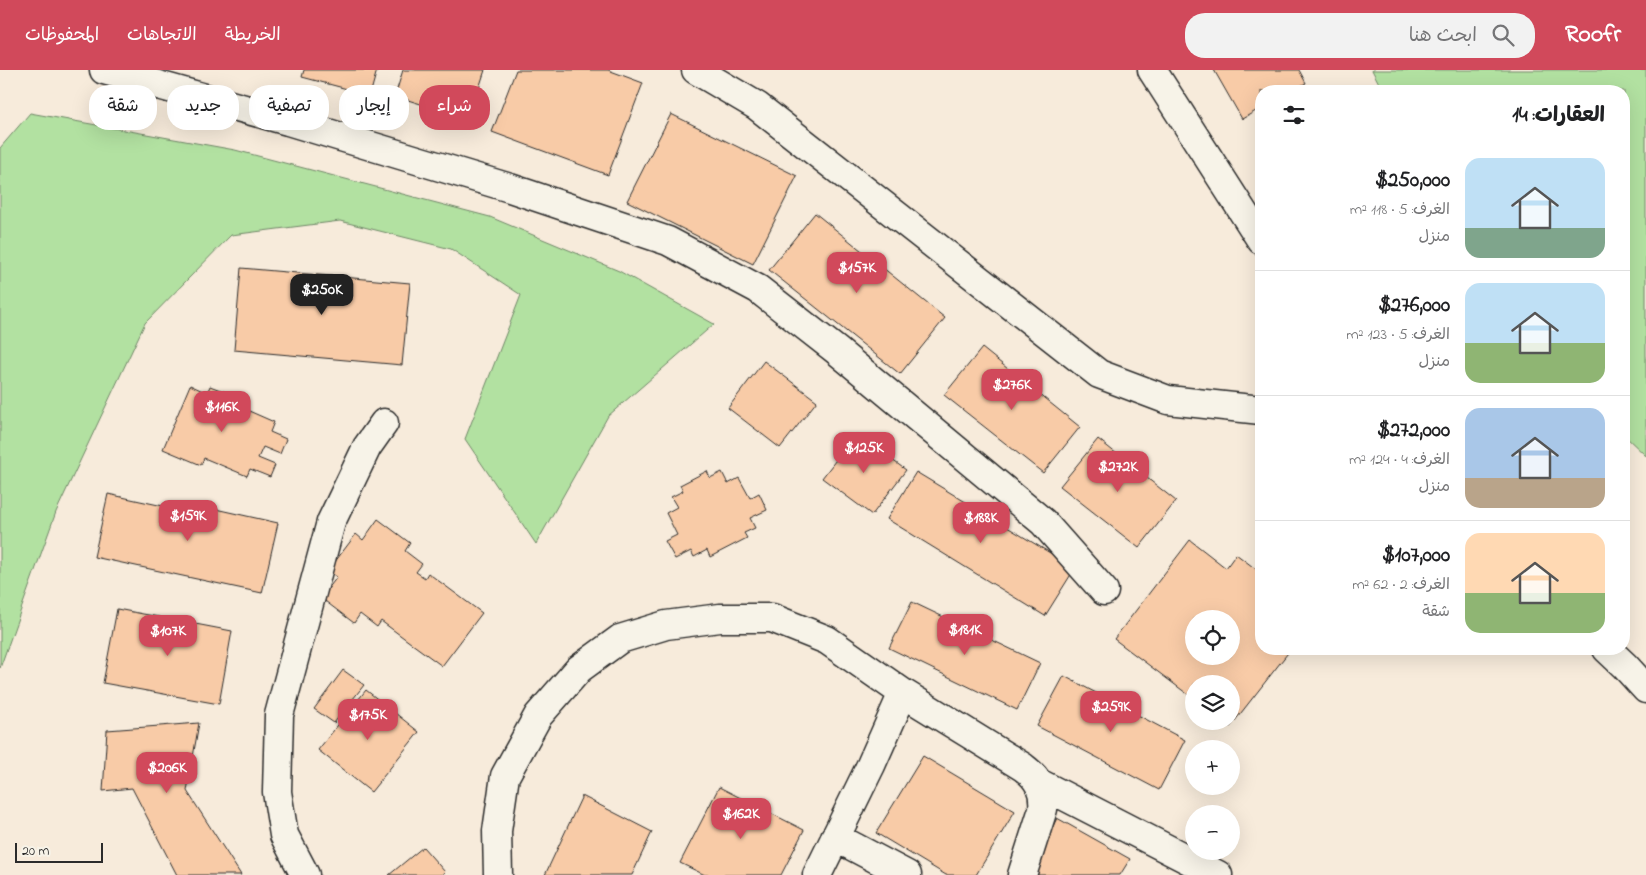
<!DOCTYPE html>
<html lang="ar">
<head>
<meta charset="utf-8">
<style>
	:root { --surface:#fff; --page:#f2f2f2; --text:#202124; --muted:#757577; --line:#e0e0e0; --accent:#d1495b }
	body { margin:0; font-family:"Indie Flower","Playpen Sans Arabic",sans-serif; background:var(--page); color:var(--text); direction:rtl; height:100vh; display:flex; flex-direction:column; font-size:19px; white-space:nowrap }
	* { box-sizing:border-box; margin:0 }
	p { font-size:16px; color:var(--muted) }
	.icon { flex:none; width:28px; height:28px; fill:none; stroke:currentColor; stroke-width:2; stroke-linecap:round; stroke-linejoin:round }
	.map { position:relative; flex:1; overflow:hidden; direction:ltr }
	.sheet { position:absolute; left:1255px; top:15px; width:375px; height:570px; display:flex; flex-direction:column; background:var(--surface); border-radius:20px; box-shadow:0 5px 20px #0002; direction:rtl }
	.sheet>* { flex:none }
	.guide { position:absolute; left:15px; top:15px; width:475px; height:45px; direction:rtl; display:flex; gap:10px }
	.buttons { position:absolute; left:1185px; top:540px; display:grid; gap:10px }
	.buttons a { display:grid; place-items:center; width:55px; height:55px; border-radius:50%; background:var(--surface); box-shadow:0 5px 20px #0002; font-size:25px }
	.scale { position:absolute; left:15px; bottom:12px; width:88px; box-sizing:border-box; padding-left:5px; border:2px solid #2b2b2b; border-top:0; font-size:14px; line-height:18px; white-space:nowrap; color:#2b2b2b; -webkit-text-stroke:4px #f7f3e8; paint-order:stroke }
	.price { position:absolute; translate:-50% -42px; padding:0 11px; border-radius:10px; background:var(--accent); color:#fff; font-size:16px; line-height:32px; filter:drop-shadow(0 1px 2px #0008) }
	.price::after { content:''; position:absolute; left:50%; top:30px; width:15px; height:11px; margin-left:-8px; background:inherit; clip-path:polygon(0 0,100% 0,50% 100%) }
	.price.current { background:#222; color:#fff }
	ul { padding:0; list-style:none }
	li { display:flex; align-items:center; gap:15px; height:125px; padding:0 25px }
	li+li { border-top:1px solid var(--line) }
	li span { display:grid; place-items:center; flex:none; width:140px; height:100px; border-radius:15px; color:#555 }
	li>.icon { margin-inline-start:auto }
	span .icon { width:60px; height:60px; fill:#fffc; stroke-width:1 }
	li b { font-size:21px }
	h2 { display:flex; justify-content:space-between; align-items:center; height:60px; padding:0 25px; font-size:21px }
	.chip { padding:0 18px; border-radius:20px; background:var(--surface); box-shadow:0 5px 20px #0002; font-size:18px; line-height:45px }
	.chip.current { background:var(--accent); color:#fff }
	header { display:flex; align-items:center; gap:30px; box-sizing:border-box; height:70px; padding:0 25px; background:var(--accent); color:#fff }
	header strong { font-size:24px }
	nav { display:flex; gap:28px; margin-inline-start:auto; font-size:18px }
	.search { width:350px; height:45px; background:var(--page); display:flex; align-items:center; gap:12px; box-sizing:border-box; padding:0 18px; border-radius:20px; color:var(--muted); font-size:19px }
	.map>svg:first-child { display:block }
</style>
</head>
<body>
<header>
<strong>Roofr</strong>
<div class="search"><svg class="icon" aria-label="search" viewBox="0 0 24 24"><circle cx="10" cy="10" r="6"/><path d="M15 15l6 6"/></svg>ابحث هنا</div>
<nav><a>الخريطة</a><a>الاتجاهات</a><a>المحفوظات</a></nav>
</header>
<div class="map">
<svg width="1646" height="805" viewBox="0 0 1646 805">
	<rect width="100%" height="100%" fill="#f7ebdb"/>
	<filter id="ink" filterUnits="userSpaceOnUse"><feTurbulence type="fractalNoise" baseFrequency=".02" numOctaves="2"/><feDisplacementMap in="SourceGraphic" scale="10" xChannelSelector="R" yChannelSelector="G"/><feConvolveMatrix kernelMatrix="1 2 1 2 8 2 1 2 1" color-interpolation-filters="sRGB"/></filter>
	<g filter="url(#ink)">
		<path fill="#b2e1a1" stroke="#6e8666" d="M1372,0H1646V386L1624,365V21H1383Z
			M30,43L235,80L490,147L619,201L714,254L608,346L536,474L465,369L521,225L451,179L340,151L231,165L145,253L56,442L0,598V78Z"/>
		<path fill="#f8cba7" stroke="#2b2b2b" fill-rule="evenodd" d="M304,0H377L370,25L302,7Z
			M403,0H485L469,49L395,26Z
			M516,0H608L643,13L608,105L492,62Z
			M1214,0H1299L1306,13L1291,21H1261V38L1242,49Z
			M671,44L797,106L753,194L627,131Z
			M815,143L945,248L900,304L769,200Z
			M241,198L410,213L402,295L234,280Z
			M982,278L1080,357L1043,403L944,325Z
			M764,291L817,331L780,378L728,338Z
			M190,315L207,323L210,316L236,326L233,334L274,352L270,362L286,369L280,384L263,377L258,388L275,395L270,407L250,399L247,406L204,388L201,395L163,379Z
			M856,364L906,400L872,445L822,408Z
			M1098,369L1176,431L1139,478L1060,416Z
			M707,401L710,408L722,402L728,414L739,408L750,428L759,423L767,440L750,448L755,458L744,463L747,468L710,487L707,480L694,487L691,481L675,489L665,471L677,465L666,443L677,437L671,427L683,421L680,415Z
			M916,402L1075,498L1045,546L887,449Z
			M108,424L209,446L211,438L278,453L262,523L94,487Z
			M378,449L410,473L405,481L422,494L416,502L425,508L428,503L482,543L442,596L381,551L377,557L360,544L354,553L321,528L337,507L328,501L356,464L363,470Z
			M1190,470L1226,498L1236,484L1261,503V579H1291L1230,657L1223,651H1231V614H1194V629L1114,569ZM1194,549H1231V586H1194Z
			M912,532L1040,593L1017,640L889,578Z
			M117,539L232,561L219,634L103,613Z
			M343,600L364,615L334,653L314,639Z
			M1064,606L1185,670L1159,720L1037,656Z
			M366,620L419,662L371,722L318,680Z
			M199,653L187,721L241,805H177L132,718L103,721L107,660Z
			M923,686L1015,741L976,805H946L876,763Z
			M719,717L804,760L781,805H705L680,793Z
			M582,726L652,762L632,805H545Z
			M1057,748L1130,789L1120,805H1029Z
			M423,777L445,802L441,805H389Z"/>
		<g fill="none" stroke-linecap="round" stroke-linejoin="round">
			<defs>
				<path id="minor" d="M104,0L288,51L510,118L668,171L758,219L836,280L1043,452L1104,521
					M696,0L757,36L1099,304L1168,330L1261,340
					M1152,0L1261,170
					M1607,579L1625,596L1646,619
					M903,623L1023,697C1038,708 1045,720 1043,739L1022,805
					M1039,713L1218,805
					M835,767L907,805
					M305,805L284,765L277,722L279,645L331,452L367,377L384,353
					M498,805L497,761L505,706L538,646L579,599L620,569L666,555L720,548H772L827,570L903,623L871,695L817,805"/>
			</defs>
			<use href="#minor" stroke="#2b2b2b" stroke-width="31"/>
			<use href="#minor" stroke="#f7f3e8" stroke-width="28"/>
		</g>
	</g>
</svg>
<div class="buttons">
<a><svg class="icon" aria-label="locate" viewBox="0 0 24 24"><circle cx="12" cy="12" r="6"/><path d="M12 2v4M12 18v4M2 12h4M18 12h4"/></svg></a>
<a><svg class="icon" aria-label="layers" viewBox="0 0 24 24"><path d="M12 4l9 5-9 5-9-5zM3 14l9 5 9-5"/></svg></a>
<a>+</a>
<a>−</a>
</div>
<div class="scale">20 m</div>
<b class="price" style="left:857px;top:224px">$157K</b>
<b class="price current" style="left:322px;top:246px">$250K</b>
<b class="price" style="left:1012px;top:341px">$276K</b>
<b class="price" style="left:222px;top:363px">$116K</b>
<b class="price" style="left:864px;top:404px">$125K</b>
<b class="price" style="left:1118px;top:423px">$272K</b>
<b class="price" style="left:188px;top:472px">$159K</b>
<b class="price" style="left:981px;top:474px">$188K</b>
<b class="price" style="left:965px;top:586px">$181K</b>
<b class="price" style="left:168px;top:587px">$107K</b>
<b class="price" style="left:1111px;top:663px">$259K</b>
<b class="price" style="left:368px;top:671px">$175K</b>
<b class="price" style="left:167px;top:724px">$206K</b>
<b class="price" style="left:741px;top:770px">$162K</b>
<div class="guide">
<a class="chip current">شراء</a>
<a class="chip">إيجار</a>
<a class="chip">تصفية</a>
<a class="chip">جديد</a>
<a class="chip">شقة</a>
</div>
<section class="sheet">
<h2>العقارات: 14<svg class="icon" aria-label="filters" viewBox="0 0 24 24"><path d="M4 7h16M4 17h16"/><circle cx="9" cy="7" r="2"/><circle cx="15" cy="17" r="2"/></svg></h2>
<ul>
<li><span style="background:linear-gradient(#bfe0f5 70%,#7fa58c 0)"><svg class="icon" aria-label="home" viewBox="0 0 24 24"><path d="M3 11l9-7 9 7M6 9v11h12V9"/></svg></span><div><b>$250,000</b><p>الغرف: 5 · 118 m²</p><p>منزل</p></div></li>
<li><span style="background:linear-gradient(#bfe0f5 60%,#8fb573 0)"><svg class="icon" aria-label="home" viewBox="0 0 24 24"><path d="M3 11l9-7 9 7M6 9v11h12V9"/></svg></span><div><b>$276,000</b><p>الغرف: 5 · 123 m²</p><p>منزل</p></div></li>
<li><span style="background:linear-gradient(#a9c7e8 70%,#b9a48a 0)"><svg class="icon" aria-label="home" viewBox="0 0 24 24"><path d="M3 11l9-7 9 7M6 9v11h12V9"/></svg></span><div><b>$272,000</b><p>الغرف: 4 · 124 m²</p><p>منزل</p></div></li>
<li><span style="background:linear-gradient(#ffd9b3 60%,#8fb573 0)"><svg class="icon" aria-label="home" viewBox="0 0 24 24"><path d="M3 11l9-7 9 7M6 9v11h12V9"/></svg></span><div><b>$107,000</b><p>الغرف: 2 · 62 m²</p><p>شقة</p></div></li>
</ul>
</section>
</div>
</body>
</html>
